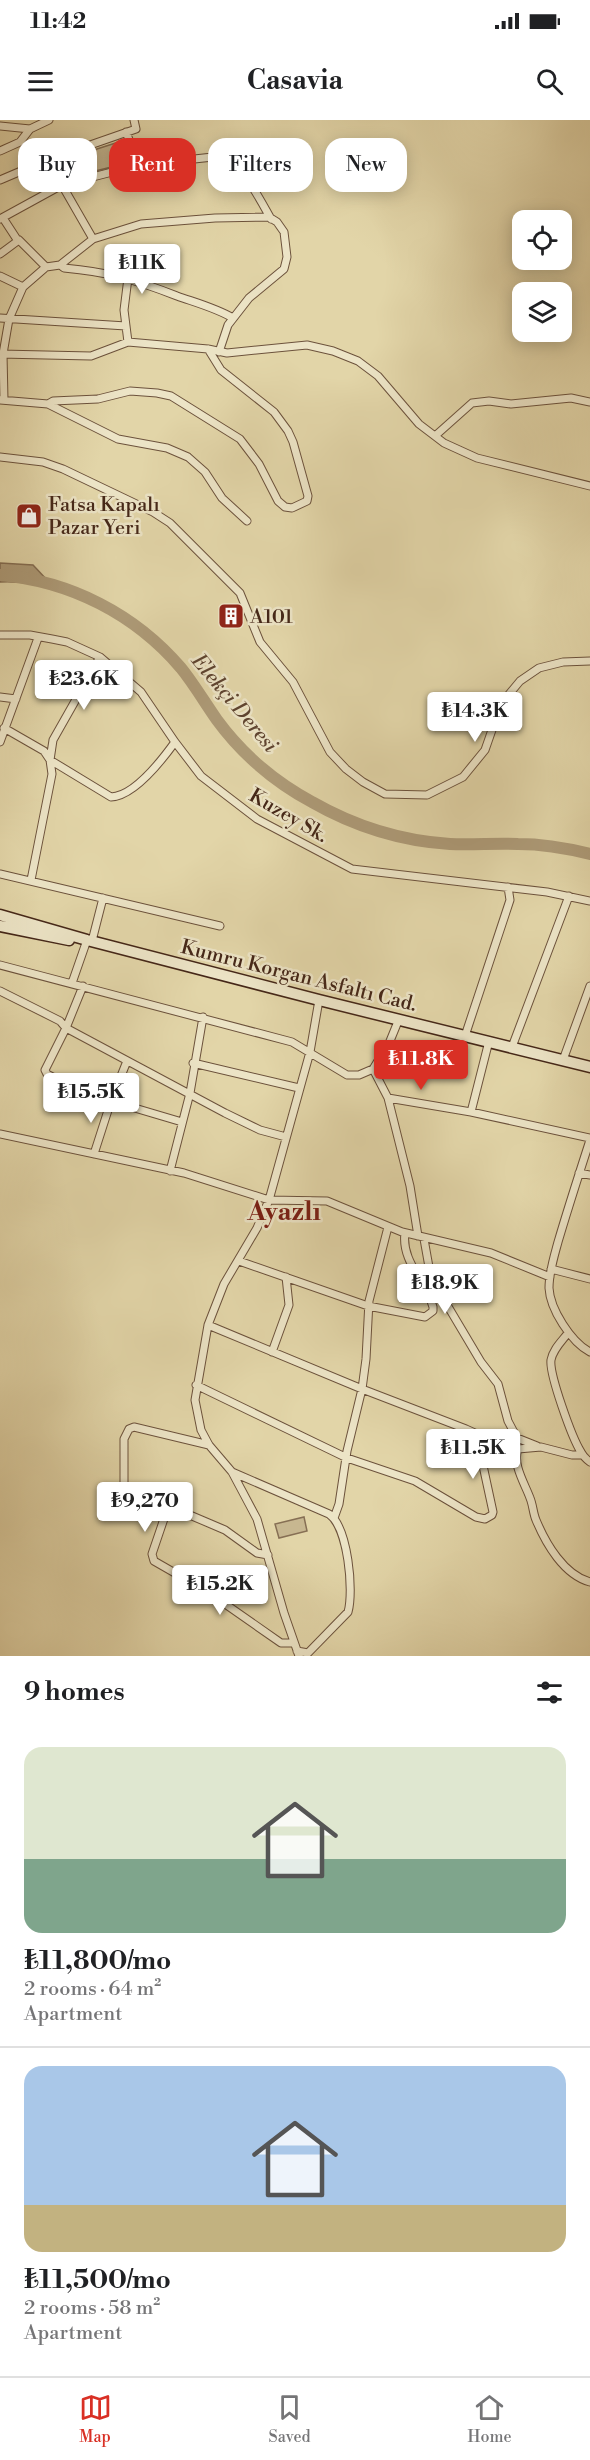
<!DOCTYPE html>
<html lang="en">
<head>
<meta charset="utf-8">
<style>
	:root { --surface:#fff; --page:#f2f2f2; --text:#202124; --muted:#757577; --line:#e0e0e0; --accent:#d93025 }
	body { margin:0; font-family:"Libre Bodoni",serif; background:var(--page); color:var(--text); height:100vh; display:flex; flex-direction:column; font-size:22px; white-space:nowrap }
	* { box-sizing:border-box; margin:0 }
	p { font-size:20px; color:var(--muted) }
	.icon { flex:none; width:33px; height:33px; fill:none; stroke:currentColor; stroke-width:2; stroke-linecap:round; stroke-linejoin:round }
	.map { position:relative; height:1536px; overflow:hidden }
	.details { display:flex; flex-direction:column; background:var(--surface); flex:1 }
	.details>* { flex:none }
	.top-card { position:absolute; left:18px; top:18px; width:555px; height:54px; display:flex; gap:12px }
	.tools { position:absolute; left:512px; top:90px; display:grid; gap:12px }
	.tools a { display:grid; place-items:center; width:60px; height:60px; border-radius:12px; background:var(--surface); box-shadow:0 3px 15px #0003; font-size:30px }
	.price { position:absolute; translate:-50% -51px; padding:0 14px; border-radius:6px; background:#fff; color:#222; font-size:20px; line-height:39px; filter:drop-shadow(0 2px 3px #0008) }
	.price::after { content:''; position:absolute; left:50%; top:36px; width:18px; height:14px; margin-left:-9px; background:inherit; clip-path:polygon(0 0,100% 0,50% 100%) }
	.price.on { background:var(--accent); color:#fff }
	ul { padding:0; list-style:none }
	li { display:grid; align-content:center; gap:12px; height:318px; padding:0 24px }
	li+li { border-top:2px solid var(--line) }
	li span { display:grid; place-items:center; height:186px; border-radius:18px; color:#555 }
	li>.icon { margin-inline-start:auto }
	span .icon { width:108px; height:108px; fill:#fffc; stroke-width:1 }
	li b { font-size:26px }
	h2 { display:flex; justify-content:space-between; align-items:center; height:72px; padding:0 24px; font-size:26px }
	.tag { padding:0 21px; border-radius:18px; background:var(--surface); box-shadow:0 3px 15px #0003; font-size:21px; line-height:54px }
	.tag.on { background:var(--accent); color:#fff }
	.status { display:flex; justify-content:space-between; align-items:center; height:42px; padding:0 30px; background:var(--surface); direction:ltr }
	.status svg { height:16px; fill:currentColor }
	header { display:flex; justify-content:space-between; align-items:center; height:78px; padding:0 24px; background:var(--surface); font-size:27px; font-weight:700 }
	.tab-bar { display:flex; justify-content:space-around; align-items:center; height:84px; border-top:2px solid var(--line); background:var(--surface); font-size:16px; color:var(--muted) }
	.tab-bar a { display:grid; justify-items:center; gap:3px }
	.tab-bar .on { color:var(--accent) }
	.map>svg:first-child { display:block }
</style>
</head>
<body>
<div class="status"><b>11:42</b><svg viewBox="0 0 49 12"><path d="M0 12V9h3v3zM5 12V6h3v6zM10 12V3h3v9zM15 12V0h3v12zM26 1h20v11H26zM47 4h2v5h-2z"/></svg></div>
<header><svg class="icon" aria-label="menu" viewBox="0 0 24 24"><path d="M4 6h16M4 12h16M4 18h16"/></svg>Casavia<svg class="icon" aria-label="search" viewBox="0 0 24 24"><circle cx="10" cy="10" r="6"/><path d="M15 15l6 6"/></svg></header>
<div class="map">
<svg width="590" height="1536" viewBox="0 0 590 1536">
	<rect width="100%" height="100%" fill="#e2d5a8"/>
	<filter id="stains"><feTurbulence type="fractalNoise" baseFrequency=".00333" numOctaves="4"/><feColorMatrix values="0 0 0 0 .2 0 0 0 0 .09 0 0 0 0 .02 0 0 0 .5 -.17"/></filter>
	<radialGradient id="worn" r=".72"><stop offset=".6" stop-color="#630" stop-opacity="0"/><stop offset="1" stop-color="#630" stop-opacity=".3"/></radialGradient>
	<path fill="#c7b790" stroke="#866f54" stroke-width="1.5" d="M122,21L132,42L83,54L78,35Z
		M304,1397L307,1411L279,1418L275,1404Z"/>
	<path fill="#ad9a77" stroke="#836c51" stroke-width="1.5" d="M0,443L33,445L47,460C31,466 17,460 0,462Z"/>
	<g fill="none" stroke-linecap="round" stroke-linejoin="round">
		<path stroke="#ad9a77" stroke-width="12" d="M0,455C70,461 135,494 181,548C194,564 205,583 217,600C242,634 275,662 312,682C354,706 402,721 450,724C473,725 496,723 518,724C543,724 566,728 590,734"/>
		<defs>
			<path id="minor" d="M0,6L30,9
				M0,31L20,22L30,9L49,0
				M139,45L222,36C244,47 259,78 271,99
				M0,60L47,40L136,9L134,0
				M62,65L93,119
				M3,98L18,121
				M0,99L62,65L139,45L126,12
				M0,134L19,120L46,147
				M60,145L64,148C109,152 136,160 177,176C197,183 216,188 233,198
				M0,156L23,167
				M128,158L124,190L128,222
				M0,198L126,206
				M0,234L91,236L128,222L208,229L227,233L307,225L333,231L358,241L378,256L419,304L444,323L477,338L590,366
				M0,280L48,284L118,319L167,328L188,337L205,352L222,378L247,401
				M4,280L3,234L9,199L23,167L46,147L60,145L93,119L141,104L215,98L269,97L277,102L284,112L287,137L284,149L249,178L228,205L219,232
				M48,284L53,281L98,279L130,271L157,273L171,276L240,319L259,344L278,381L285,387L292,388L307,381L308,376L293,322L288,311L274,292L221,250L208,229
				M435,316L472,283L489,281L511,284L571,278L590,282
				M0,337L43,342L63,349L153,392L170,403L240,473L260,522L293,562L330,632L346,649L363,662L385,674L427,675L463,657L485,630L501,584L520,561L539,548L563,542L590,541
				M0,515H30L52,519L67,522L100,537L141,572L175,622L201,656L257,699L352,749L547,772L590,781
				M0,577L16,579
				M4,608L44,631L50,640L111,677C134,676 162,640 175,622
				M0,622L38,518
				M0,754L220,806
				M31,760L52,654L50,640L53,620L100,537
				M92,821L103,778
				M0,845L292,922L347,955H359L373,949L390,921L399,899
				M72,863L87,820
				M83,866L66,908L45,950L47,954L73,968L111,981L127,941
				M0,871L60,901L66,908L225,993L260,1010L286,1017
				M465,916L510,780L508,767
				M512,927L569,776
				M563,940L590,866
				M193,943L299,968
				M373,949L388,978L471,992L590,1018
				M388,978L410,1066L418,1116
				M471,992L489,921
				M0,1014L184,1053L269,1080L327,1081L402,1112L491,1133L550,1157
				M590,1020C579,1054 568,1088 558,1122C554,1137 549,1152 549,1168C550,1189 571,1222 590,1232
				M94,1034L111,981L182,1002
				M170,1051L190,973L203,897
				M579,1053L590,1055
				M424,1119L429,1147L440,1173L481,1242L498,1264L508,1301L517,1318L537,1326
				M239,1141L368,1186L425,1197L433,1191V1187C426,1162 401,1141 405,1113
				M551,1149L590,1159
				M208,1205L362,1269L466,1309L477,1314L479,1327L498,1326L518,1329L541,1327L572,1335H582
				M568,1213C562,1221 553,1229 551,1240C549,1254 572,1318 581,1332C583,1336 586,1339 590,1342
				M272,1232L289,1185L286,1157
				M196,1265L347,1338L415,1361L476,1397L485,1399L492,1395L493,1392L479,1327
				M209,1325L134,1307L129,1309L124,1319V1368L138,1377L185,1393L225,1410L257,1433L268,1435
				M518,1329C512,1344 525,1364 530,1378C533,1385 533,1393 536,1400C546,1424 564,1455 590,1462
				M232,1352L329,1394C348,1407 354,1471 348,1492L308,1533L297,1531
				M168,1387L152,1434L154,1441L208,1472L281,1523H293
				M334,1398L339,1384L347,1331L362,1269L366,1239L369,1181L388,1107
				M299,1536L284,1493L257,1399L232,1352L209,1325L201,1310L195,1280L208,1205L224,1164L257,1108L269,1080L310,932L319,880"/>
			<path id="secondary" d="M0,795L87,820L319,880L590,947
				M0,806L69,820"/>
		</defs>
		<use href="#minor" stroke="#6c523c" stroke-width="9"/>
		<use href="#secondary" stroke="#452718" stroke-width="13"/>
		<use href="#minor" stroke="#ece4c6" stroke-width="7"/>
		<use href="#secondary" stroke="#ece4c6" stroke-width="10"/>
	</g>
	<defs>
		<symbol id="shop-square" viewBox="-11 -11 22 22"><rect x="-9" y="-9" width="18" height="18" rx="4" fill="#8f2418" stroke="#ece4c6"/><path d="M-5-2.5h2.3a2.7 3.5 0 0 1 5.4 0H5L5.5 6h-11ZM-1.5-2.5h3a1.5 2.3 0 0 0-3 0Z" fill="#fff"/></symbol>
		<symbol id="building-square" viewBox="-11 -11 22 22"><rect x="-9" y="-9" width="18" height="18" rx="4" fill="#8f2418" stroke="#ece4c6"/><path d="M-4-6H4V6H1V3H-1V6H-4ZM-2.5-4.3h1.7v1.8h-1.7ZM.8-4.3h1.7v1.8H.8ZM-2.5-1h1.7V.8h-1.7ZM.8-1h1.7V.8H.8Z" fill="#fff"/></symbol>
	</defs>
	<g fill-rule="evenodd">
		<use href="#shop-square" x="14" y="381" width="30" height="30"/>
		<use href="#building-square" x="216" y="481" width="30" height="30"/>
	</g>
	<g text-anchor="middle" stroke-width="5" stroke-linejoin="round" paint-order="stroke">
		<g font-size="20" fill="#452718" stroke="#ece4c6" text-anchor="start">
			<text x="48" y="391">Fatsa Kapalı<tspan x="48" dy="23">Pazar Yeri</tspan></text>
			<text x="250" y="503">A101</text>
		</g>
		<g font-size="20" fill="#452718" stroke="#ece4c6">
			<text transform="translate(289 695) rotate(30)" y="7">Kuzey Sk.</text>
			<text transform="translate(299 855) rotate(14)" y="7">Kumru Korgan Asfaltı Cad.</text>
		</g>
		<g font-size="21" font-style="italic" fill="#5f4430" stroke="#ece4c6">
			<text transform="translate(235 583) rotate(50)" y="7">Elekçi Deresi</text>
		</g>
		<g font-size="26" font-weight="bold" fill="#7a1f14" stroke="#ece4c6">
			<text x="284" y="1100">Ayazlı</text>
		</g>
	</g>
	<rect width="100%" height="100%" filter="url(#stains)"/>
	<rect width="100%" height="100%" fill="url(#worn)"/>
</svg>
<div class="tools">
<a><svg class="icon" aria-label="locate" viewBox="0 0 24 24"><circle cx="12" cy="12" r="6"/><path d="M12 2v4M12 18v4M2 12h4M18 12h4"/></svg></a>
<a><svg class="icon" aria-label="layers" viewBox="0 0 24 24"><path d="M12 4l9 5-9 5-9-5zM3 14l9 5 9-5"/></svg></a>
</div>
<b class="price" style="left:142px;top:175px">₺11K</b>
<b class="price" style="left:84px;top:591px">₺23.6K</b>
<b class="price" style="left:475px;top:623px">₺14.3K</b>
<b class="price on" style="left:421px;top:971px">₺11.8K</b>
<b class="price" style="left:91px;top:1004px">₺15.5K</b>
<b class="price" style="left:445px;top:1195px">₺18.9K</b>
<b class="price" style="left:473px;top:1360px">₺11.5K</b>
<b class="price" style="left:145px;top:1413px">₺9,270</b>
<b class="price" style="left:220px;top:1496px">₺15.2K</b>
<div class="top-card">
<a class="tag">Buy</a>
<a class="tag on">Rent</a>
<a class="tag">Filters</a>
<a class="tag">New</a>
</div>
</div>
<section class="details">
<h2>9 homes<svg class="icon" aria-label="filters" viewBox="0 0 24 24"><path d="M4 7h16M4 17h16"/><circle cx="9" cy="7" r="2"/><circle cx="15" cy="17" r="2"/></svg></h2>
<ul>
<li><span style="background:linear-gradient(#dfe7d0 60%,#7fa58c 0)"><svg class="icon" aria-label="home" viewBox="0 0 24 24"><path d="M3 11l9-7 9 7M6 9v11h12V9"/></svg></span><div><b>₺11,800/mo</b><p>2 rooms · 64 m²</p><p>Apartment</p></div></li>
<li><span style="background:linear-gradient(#a9c7e8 75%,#c2b280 0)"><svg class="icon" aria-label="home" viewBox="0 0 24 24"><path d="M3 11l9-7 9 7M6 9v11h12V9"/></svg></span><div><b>₺11,500/mo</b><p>2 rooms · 58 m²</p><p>Apartment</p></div></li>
</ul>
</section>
<nav class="tab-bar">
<a class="on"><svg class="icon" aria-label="map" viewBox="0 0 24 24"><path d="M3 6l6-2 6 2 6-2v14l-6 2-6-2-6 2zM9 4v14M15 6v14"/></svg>Map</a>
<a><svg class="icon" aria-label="saved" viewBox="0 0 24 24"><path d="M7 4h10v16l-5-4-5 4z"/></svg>Saved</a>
<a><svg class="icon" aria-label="home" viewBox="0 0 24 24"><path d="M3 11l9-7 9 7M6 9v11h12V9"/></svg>Home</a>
</nav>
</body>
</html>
